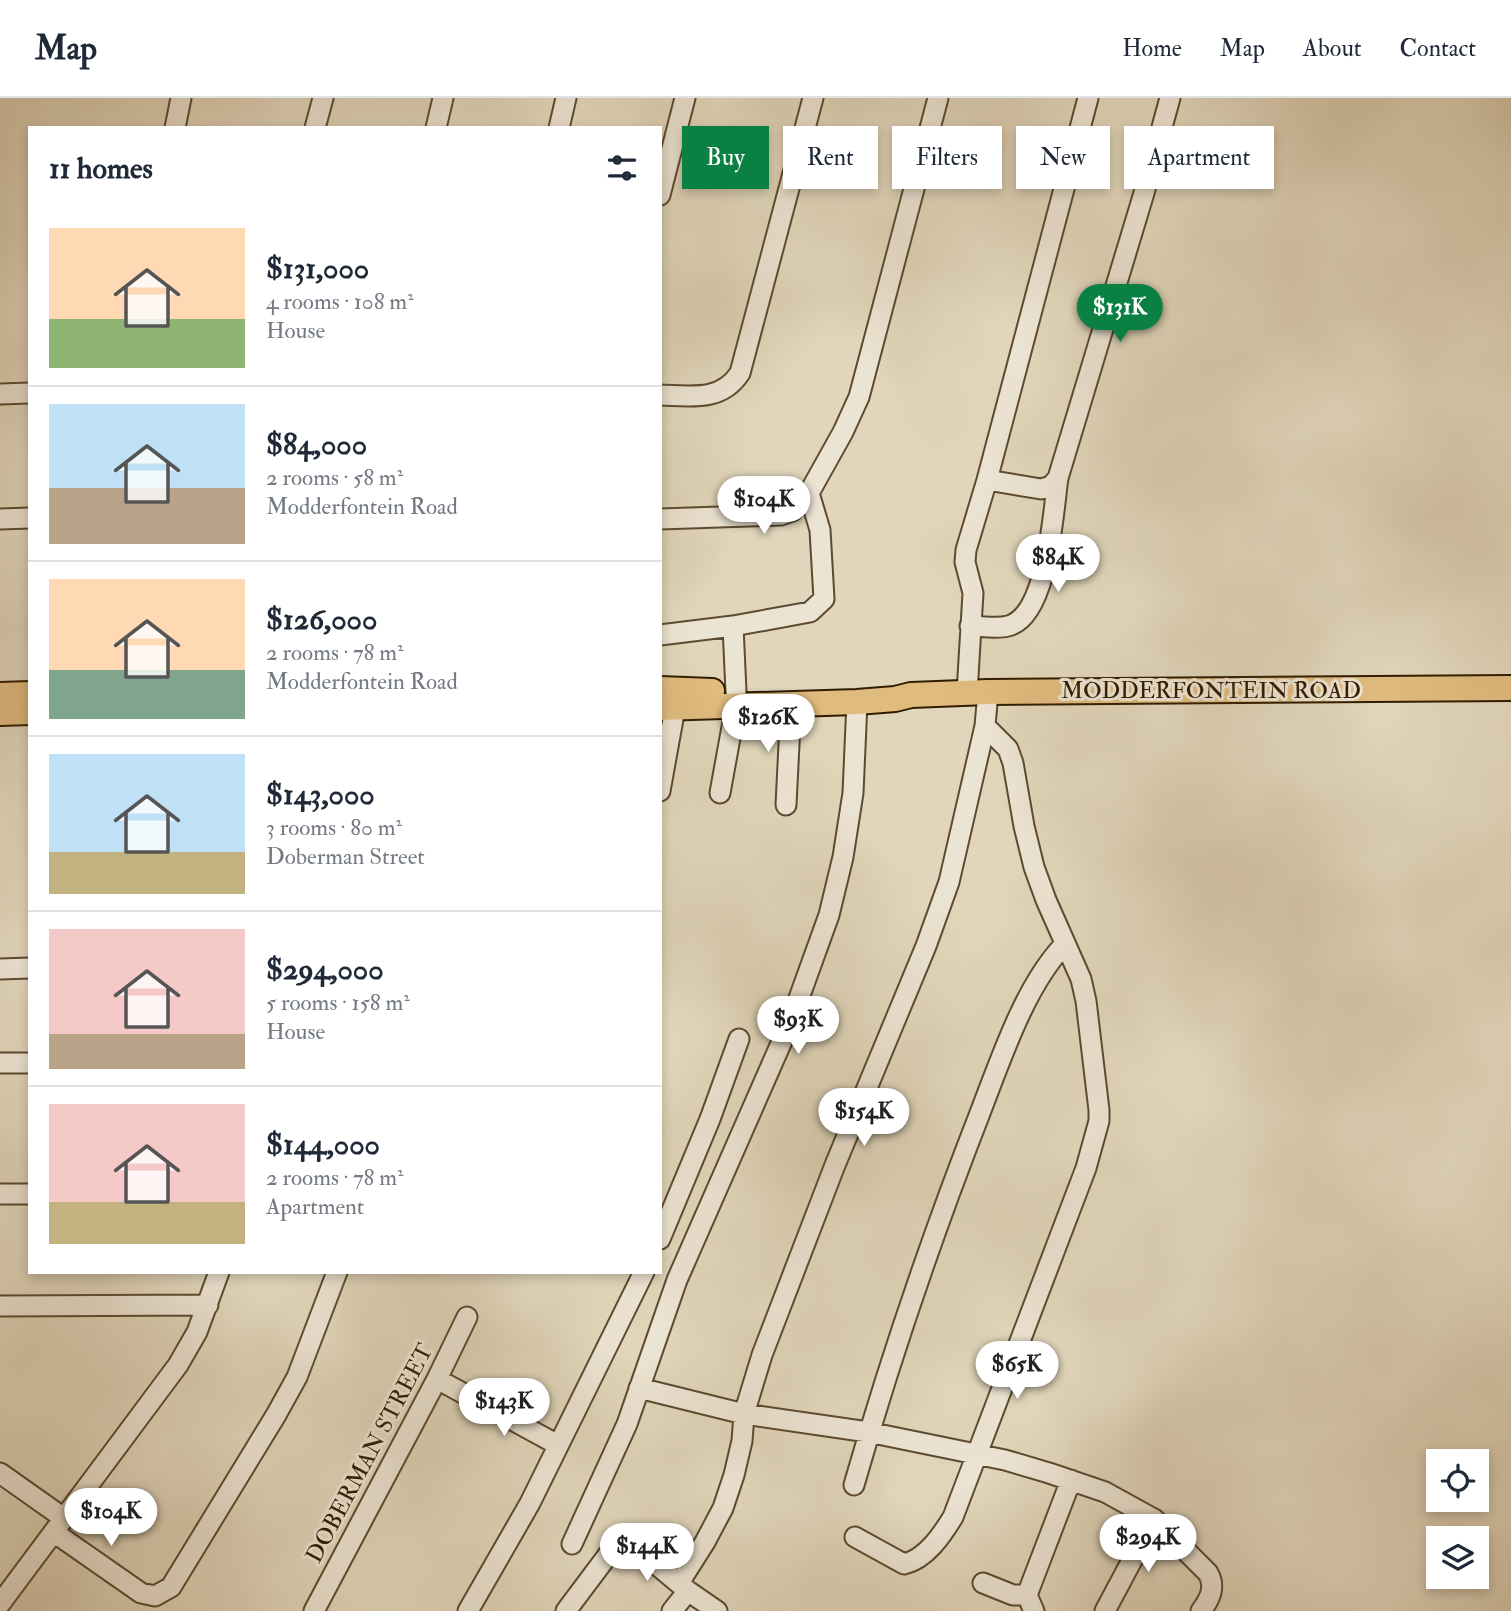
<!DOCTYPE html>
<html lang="en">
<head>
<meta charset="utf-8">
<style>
	:root { --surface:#fff; --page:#f6f6f7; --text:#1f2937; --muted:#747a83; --line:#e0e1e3; --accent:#0b8043 }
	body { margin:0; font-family:"IM FELL Double Pica",serif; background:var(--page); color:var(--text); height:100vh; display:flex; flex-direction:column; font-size:26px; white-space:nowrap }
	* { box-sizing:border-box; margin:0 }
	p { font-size:23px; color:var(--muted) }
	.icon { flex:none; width:38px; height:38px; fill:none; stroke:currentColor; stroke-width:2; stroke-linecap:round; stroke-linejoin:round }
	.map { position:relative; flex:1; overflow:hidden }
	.drawer { position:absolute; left:28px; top:28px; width:634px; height:1148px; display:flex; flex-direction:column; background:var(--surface); border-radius:0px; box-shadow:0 4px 10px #0003 }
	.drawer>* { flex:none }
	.banner { position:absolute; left:682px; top:28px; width:665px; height:63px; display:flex; gap:14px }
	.tools { position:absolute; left:1426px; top:1351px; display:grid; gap:14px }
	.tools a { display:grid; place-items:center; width:63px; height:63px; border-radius:0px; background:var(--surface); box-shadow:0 4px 10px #0003; font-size:35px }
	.price { position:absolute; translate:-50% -60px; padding:0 16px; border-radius:24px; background:#fff; color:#222; font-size:23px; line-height:46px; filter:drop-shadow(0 2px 4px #0008) }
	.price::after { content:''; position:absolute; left:50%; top:42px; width:21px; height:16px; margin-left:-10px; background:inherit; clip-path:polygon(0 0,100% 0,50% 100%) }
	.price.current { background:var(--accent); color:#fff }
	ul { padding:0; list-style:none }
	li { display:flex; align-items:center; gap:21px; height:175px; padding:0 21px }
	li+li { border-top:2px solid var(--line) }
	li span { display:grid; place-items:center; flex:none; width:196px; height:140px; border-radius:0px; color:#555 }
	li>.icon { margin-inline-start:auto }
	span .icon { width:84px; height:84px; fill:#fffc; stroke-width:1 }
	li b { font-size:30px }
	h2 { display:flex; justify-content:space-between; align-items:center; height:84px; padding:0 21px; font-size:30px }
	.tag { padding:0 24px; border-radius:0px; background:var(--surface); box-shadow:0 4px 10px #0003; font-size:24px; line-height:63px }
	.tag.current { background:var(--accent); color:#fff }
	header { display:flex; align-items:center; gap:42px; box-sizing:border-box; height:98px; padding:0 35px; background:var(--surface); border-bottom:2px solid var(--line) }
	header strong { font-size:33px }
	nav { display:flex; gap:38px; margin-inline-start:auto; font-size:24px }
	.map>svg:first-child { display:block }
</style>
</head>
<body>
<header>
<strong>Map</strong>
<nav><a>Home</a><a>Map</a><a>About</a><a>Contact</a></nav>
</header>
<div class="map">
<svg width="1511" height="1513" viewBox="0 0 1511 1513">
	<rect width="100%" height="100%" fill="#e1d6bb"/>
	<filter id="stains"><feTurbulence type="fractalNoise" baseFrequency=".00286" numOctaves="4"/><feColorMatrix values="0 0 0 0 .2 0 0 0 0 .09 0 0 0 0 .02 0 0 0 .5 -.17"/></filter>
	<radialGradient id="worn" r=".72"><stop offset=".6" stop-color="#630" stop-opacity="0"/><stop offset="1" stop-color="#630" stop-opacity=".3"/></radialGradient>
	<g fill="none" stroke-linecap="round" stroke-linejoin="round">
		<defs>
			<path id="minor" d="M175,30L181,0
				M315,30L323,0
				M436,30L443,0
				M559,30L566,0
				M660,97L685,0
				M0,296L30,295
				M660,297C691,298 721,304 740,275L813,0
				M987,382L1041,391L1051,388L1058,380L1144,95L1170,0
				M0,421L30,420
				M660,421L781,417L792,413L809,395L843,334L859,299L938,0
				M733,528L736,594
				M970,528C981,528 997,531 1008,528C1048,518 1053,414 1058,380
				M660,537L733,528L810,514L824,501L820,432L809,395
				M967,595L973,495L965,464L966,452L987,382L1088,0
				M660,693L675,610
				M720,695L736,607
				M786,707L791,606
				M0,871L30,870
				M0,965H30
				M0,1096H30
				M660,1141L710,1021L739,941
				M0,1208L208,1207
				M437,1281L558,1347
				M639,1290L744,1316L868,1334L1005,1362L1049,1375L1105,1394L1154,1421L1208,1475C1216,1489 1210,1501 1201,1513
				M0,1375L65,1421
				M854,1387C890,1261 932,1138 980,1015C1001,961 1025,887 1065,846
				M55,1435L141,1495L155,1498L171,1489L276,1317L297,1279L337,1174
				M855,1439L904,1466C926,1461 942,1437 953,1419L1086,1070L1099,1023V1012L1086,903L1081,881L1046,802L1034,769L1024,728L1013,665L1008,651L985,628
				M572,1446L627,1326L677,1182L790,925L829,817L843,759L853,695L857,604
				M679,1485L705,1444L723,1410L734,1377L742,1343L744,1316L762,1257L835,1067L926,848L949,784L985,628L988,594
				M983,1485L1013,1497H1027
				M0,1506L178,1267L197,1234L219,1174
				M314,1513L437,1281L467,1219
				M468,1513L530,1405L644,1174
				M566,1513L611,1453L626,1446L640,1453L688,1493L717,1513
				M672,1513L688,1493
				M1034,1513L1027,1497L1071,1382
				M1105,1513L1154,1421"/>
			<path id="major" d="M660,591L712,593
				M0,597L30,596
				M660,610L857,604L895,601L911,597L988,594L1511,590
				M0,615L30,614"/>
		</defs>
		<use href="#minor" stroke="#5d4a2f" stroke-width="23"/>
		<use href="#major" stroke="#311c00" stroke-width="28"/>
		<use href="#minor" stroke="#ece4d3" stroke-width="19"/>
		<use href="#major" stroke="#e0bb7e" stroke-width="24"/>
	</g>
	<g text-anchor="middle" stroke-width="6" stroke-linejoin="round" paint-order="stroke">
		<g font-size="23" fill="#311c00" stroke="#ece4d3">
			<text x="1211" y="600">MODDERFONTEIN ROAD</text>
			<text transform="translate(369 1355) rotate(-62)" y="8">DOBERMAN STREET</text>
		</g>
	</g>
	<rect width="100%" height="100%" filter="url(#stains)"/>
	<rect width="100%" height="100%" fill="url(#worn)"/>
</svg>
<div class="tools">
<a><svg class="icon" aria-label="locate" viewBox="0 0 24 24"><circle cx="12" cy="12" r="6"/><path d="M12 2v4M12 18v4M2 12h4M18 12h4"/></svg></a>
<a><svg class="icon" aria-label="layers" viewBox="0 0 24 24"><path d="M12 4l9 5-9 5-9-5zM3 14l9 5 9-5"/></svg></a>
</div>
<b class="price current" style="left:1120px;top:246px">$131K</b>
<b class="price" style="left:764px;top:438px">$104K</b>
<b class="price" style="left:1058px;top:496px">$84K</b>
<b class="price" style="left:768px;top:656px">$126K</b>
<b class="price" style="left:798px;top:958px">$93K</b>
<b class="price" style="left:864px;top:1050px">$154K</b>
<b class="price" style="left:1017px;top:1303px">$65K</b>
<b class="price" style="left:504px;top:1340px">$143K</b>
<b class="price" style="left:111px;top:1450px">$104K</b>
<b class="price" style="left:1148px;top:1476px">$294K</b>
<b class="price" style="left:647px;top:1485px">$144K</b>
<div class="banner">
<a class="tag current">Buy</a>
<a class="tag">Rent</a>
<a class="tag">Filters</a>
<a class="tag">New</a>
<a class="tag">Apartment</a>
</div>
<section class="drawer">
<h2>11 homes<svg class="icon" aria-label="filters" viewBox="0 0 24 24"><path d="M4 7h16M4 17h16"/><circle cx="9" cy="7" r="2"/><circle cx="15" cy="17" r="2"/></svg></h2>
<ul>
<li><span style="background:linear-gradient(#ffd9b3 65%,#8fb573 0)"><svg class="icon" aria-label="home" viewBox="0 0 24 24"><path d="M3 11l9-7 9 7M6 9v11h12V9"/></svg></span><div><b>$131,000</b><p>4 rooms · 108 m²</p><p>House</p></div></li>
<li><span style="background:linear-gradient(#bfe0f5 60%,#b9a48a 0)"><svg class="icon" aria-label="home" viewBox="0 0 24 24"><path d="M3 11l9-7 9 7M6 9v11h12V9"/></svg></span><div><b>$84,000</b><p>2 rooms · 58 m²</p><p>Modderfontein Road</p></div></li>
<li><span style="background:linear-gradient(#ffd9b3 65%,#7fa58c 0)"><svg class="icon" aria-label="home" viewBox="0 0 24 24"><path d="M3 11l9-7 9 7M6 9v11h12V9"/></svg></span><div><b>$126,000</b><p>2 rooms · 78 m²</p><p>Modderfontein Road</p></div></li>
<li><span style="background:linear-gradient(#bfe0f5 70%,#c2b280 0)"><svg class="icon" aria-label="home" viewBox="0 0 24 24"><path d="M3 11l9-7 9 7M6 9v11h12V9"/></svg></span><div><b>$143,000</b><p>3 rooms · 80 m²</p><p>Doberman Street</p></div></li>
<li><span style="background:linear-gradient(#f6c9c9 75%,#b9a48a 0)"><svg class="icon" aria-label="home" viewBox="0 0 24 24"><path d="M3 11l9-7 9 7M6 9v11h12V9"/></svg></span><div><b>$294,000</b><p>5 rooms · 158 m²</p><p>House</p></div></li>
<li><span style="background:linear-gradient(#f6c9c9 70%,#c2b280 0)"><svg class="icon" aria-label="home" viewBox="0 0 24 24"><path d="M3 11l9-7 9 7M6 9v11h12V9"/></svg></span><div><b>$144,000</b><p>2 rooms · 78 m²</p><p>Apartment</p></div></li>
</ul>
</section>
</div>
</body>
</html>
